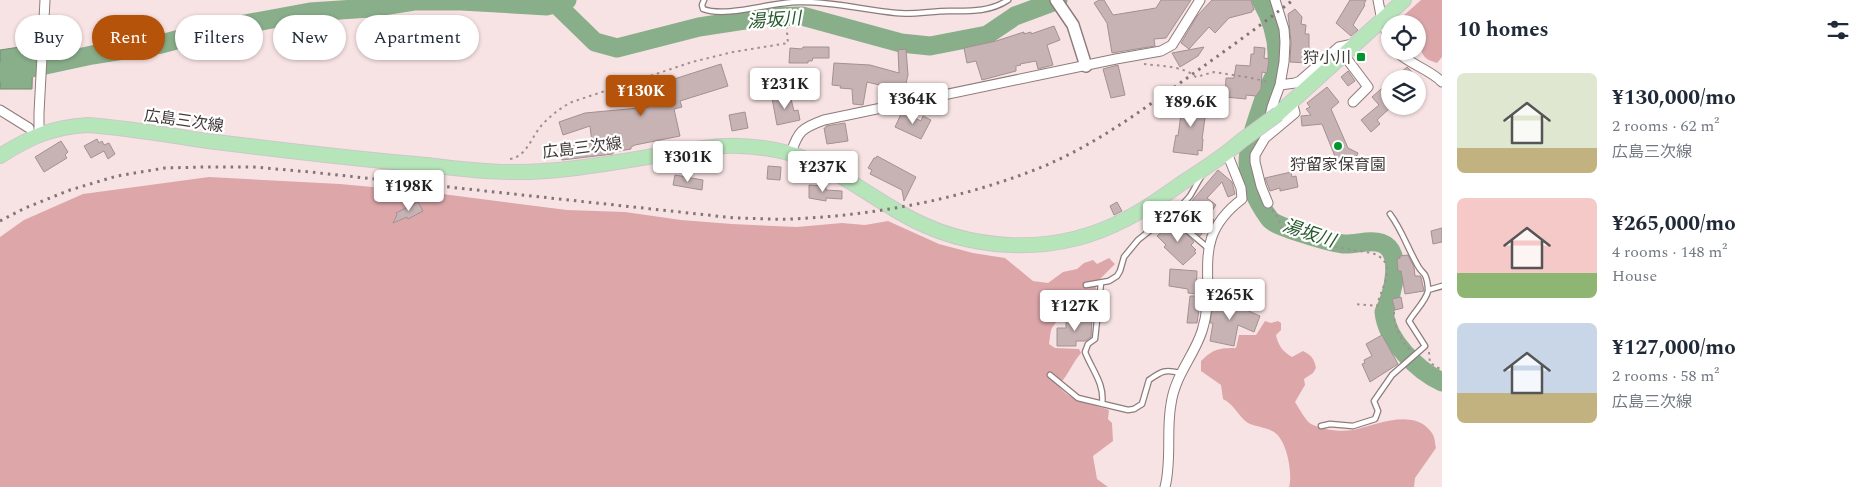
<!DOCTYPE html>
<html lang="en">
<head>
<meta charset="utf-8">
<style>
	:root { --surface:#fff; --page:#f6f6f7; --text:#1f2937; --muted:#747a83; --accent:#b45309 }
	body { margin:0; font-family:Spectral,"Noto Sans JP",serif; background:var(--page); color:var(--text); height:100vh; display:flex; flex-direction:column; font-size:19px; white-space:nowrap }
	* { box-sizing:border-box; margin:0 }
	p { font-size:16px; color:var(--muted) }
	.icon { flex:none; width:28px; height:28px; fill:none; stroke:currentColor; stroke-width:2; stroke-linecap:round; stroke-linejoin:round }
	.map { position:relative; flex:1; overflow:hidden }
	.side { display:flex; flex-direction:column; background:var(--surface); width:425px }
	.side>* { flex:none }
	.banner { position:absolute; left:15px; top:15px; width:475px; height:45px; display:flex; gap:10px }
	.controls { position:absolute; left:1381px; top:15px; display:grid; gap:10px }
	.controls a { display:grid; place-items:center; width:45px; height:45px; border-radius:50%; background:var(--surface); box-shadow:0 1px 4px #0004; font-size:25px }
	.price { position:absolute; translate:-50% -42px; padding:0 11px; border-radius:5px; background:#fff; color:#222; font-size:16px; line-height:32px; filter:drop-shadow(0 1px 2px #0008) }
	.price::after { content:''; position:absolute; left:50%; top:30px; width:15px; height:11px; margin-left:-8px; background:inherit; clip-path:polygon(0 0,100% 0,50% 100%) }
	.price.on { background:var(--accent); color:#fff }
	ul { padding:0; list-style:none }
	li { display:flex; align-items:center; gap:15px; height:125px; padding:0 15px }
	li span { display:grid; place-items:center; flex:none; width:140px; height:100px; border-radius:8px; color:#555 }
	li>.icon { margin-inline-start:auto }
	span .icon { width:60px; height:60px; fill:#fffc; stroke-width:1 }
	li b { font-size:21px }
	h2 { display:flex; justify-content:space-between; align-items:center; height:60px; padding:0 15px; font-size:21px }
	.tag { padding:0 18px; border-radius:22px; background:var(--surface); box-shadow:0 1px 4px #0004; font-size:18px; line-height:45px }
	.tag.on { background:var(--accent); color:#fff }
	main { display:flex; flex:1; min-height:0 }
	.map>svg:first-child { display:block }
</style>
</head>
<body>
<main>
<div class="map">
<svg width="1442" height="487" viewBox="0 0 1442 487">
	<rect width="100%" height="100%" fill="#f8e3e4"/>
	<path fill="#dda7aa" d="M1421,0H1442V57L1437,63C1425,59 1422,57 1420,44L1418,43V24H1399L1402,17Z
		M209,177L340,184L427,192L567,210L625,212L681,220L732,224L797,227L842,223L865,225L888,221L939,244L973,253L1005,258L1033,281L1048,283L1063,272L1077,269L1084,263L1093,260L1097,264L1109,258L1115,264L1095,284L1097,292L1094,298L1086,299L1079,309C1069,310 1057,319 1052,328C1050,332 1050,339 1049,344L1055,348L1079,349L1081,353C1072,363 1067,378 1058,385C1071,403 1091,403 1109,410L1108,419L1112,423L1113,441L1093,456L1097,479L1108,487H0V237L24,220L83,194Z
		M1265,321L1271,323L1278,321L1281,323V330L1276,335C1278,345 1283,352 1292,357L1303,351C1311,355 1314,358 1316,368L1313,373L1304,379L1305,385L1295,402C1299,408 1305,420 1311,424C1323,430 1339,432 1353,430C1377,425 1414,407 1432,433C1435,437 1435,444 1436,448L1415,478L1414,487H1289C1293,474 1287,440 1274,432C1266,427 1256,427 1248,423C1238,416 1234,404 1223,399L1221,385L1201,371V361C1213,349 1219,348 1236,348L1239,335H1256Z"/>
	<path fill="#89ae8a" stroke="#748b72" d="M33,45L32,89H0V50Z"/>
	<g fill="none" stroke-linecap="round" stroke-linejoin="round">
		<path stroke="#89ae8a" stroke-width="19" d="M1261,0C1273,21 1280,44 1276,69C1275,78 1269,85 1266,93C1250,142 1234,171 1269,218C1273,224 1285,227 1292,230C1308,235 1326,242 1343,244C1356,245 1369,239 1381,243C1405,251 1392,296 1384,312C1387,341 1417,370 1442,382
			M556,4L595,42L617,48L699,27L765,17L802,16L901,43L930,46L987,35L1015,16L1058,0
			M0,72L27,69L92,55L161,44L218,29L310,12L370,8L414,1H461L547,6L567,0"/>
	</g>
	<path fill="#c7b3b4" stroke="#a39091" d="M1099,0H1104L1113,15L1156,8L1161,0H1191L1166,38L1154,39L1155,46L1112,53L1107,23L1094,3Z
		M1212,0H1251L1254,10H1252V12L1229,18L1215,33L1209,27L1189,49L1181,43L1197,16Z
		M1350,0H1366L1364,4L1365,5L1353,25L1358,30L1351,36L1336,23Z
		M1295,9L1302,17L1301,24L1306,25L1305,34H1309V55H1307V63L1290,62L1291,42L1288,14Z
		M1054,26L1060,40L1047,45L1053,65L1038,69L1036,61L1020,64L1021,65L1016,66V71L982,80L976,61L967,63L964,48L996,41L1024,32V34L1031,32V34Z
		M803,47H829V58H813L812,61H808V63H789L790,48L802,49Z
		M1204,47L1198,56L1180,67L1172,53Z
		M1254,47L1265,48L1264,58L1269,59L1267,73L1262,72L1261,89L1256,96L1246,95V99L1225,97L1226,78H1234L1236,65L1250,66L1251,54H1254Z
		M906,49L908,75L903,96H901L900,90L867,82L863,105L853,104L852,89L840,88L841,86L832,85L834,63L870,65L899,73L898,50Z
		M721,64L728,86L680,101L682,107L674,109L680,136L635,145L631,147V149L613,152V154L562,160L561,148L592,143L590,126L563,135L559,122L585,113L649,107L645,92L647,91L646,88Z
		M1118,65L1125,95L1111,98L1103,69Z
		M1407,67L1419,79H1393Z
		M1348,71L1355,81L1348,86L1341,77Z
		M1390,81V108L1377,120L1380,124L1371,132L1361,120L1379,105L1372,97Z
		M1327,87L1339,102L1331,109L1348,148L1358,153L1352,166L1336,159L1322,124L1302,126L1301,116L1311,115L1306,109L1310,107L1307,103Z
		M790,95L794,111L798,110L800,120L777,125L772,98Z
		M1183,100L1207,104L1202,139H1203L1202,151L1198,150V155L1173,152L1176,135L1178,136Z
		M745,112L748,128L732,131L729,115Z
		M902,112L921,121L923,116L931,120L921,139L895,127Z
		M845,123L848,141L827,144L824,128H826V126Z
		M97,139L99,143L102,141L104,145L109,143L115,154L108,159L104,151L91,158L84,146Z
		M61,141L68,152L65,155L67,158L44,172L35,157Z
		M877,156L916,177L904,201L902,190L870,174L872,170L868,168L874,158H876Z
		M768,166L781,167L780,180L767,179Z
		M1218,170L1232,182L1235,194L1228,197L1222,182L1207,198L1216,205L1208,216L1214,220L1205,233L1203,232L1200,236L1180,215Z
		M1291,172L1292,177L1296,176L1298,187L1280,191V188L1270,191L1265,178Z
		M675,175L703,180L702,190L673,185Z
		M809,185L826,186V190L842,191V199L826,198V201L809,198Z
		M418,202L423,211L408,219L407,217L393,223L397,215L396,213Z
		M1117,202L1122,211L1114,215L1110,206Z
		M1175,221L1194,242L1191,245L1196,250L1194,251L1196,253L1183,265L1164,247L1166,245L1157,236Z
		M1442,228V242L1433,244L1431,231Z
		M1408,255L1414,267L1415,276H1420L1421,277L1424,291L1405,294L1401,271H1398L1397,259L1400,258V256Z
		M1170,269L1197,271L1196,294L1188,293V289L1169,286Z
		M1190,296H1201L1197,323H1187Z
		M1214,296H1219V298L1260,316L1254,332L1238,325L1234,346L1210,341L1213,323H1210Z
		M1401,297L1403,308L1395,310L1392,299Z
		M1078,318H1092L1091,337L1085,341H1076V346H1057V328H1066V321H1078Z
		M1382,335L1398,364L1370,382L1362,364L1365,363L1364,360L1372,356L1366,344Z"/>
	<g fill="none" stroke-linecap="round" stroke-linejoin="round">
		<defs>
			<path id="service" d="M704,0L702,5L703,9C727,18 771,2 798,2C831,1 863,10 896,13C913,15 932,11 949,11C970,11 990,12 1008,0
				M1173,213L1188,231L1208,248
				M1101,283L1095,339L1088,344L1085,352C1092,370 1105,384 1102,404
				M1086,285L1109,281L1117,276L1120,271L1124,257L1138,240L1181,206L1190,196L1202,175
				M1428,290L1442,286
				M1050,375L1078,398L1128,410L1134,409L1142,404L1149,380C1162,371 1165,369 1180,373
				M1321,426L1330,424L1353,426L1375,419L1378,411L1374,401L1392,375L1425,346L1409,321C1414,312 1426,301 1428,291C1428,287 1427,279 1425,275C1423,272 1420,270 1418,266C1408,249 1402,230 1390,214"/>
			<path id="minor" d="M1378,0L1382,21L1390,41
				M1396,51C1409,64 1429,69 1442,82
				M1344,55L1368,87L1353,102
				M1280,85L1295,83L1300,81L1339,47L1353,44
				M0,110L29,128
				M39,134V113L45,0
				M1265,138L1295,113L1292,102
				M791,153C798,131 802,128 824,120L1116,59L1161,51L1172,45L1200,0
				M1268,203L1261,186L1255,162V155L1265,138L1272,107L1280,85L1284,62L1285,42L1284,29L1275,0
				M1165,487C1172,460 1166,431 1171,404C1175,375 1194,356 1202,331C1219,277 1187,241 1242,199L1241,188L1227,153"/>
			<path id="tertiary" d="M1056,0L1073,25L1086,66"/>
			<path id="primary" d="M1278,114L1404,0
				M0,156C30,137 52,127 88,125C128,128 168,135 208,141C281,150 353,159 426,165C454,168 482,172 510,172C564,173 620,161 673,153C695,149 717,145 739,146C811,148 841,178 899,212C968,253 1055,257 1126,219C1146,209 1164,196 1182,183C1202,170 1223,157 1241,141"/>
		</defs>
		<use href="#service" stroke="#8e7b7c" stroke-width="7"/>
		<use href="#minor" stroke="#8e7b7c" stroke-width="11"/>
		<use href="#tertiary" stroke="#8e7b7c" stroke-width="14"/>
		<use href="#primary" stroke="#cac8c8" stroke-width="16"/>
		<path stroke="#9f9091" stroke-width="2" stroke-dasharray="2.5 4" stroke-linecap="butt" d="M1144,64C1161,66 1183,66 1196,77L1214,72L1246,77L1270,82
			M510,159C527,156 531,138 541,126C550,116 560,108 572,102L692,62L733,52L788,43L785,10
			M1272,210L1278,217L1281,228L1283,230L1329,246L1372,253C1400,263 1381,287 1377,306L1355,304
			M1394,312C1394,327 1400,339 1410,350
			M1429,352L1430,363L1442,370"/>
		<use href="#service" stroke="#fff" stroke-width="4.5"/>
		<use href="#minor" stroke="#fff" stroke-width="9"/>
		<use href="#tertiary" stroke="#fff" stroke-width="11"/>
		<use href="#primary" stroke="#b7e5ba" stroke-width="14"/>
		<path stroke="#827576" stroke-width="3" stroke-dasharray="2.5 5" stroke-linecap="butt" d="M0,221L25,208L70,190L117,176L165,168L205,167H254L310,172L735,218C754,218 773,220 792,219C878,215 962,199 1042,167C1092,146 1137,114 1180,83C1218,56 1256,29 1293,0"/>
		<defs>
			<path id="primary-bridge" d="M1241,141L1278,114"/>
		</defs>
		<use href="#primary-bridge" stroke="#cac8c8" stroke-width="16" stroke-linecap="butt"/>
		<use href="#primary-bridge" stroke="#b7e5ba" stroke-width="14"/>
	</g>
	<g fill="#00962d" stroke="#fff" stroke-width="2">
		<rect x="1356" y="52" width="10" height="10" rx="2.5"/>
		<circle cx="1338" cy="146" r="5"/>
	</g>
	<g text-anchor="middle" stroke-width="4.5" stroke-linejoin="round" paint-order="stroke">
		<g font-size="16" fill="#423a3a" stroke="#fff" text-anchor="end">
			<text x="1351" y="63">狩小川</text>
			<text x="1338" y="170" text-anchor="middle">狩留家保育園</text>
		</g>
		<g font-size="16" fill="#423a3a" stroke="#fff">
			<text transform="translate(184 120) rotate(8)" y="6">広島三次線</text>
			<text transform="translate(582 147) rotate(-7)" y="6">広島三次線</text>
		</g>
		<g font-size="18" font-style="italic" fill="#255a2b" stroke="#fff">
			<text transform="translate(774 20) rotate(-4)" y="6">湯坂川</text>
			<text transform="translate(1309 233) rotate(18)" y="6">湯坂川</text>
		</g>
	</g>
</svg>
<div class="controls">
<a><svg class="icon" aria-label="locate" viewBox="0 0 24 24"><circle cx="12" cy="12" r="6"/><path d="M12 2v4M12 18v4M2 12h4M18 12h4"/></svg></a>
<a><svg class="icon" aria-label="layers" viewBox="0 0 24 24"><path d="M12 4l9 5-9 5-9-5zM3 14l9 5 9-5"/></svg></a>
</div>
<b class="price" style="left:785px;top:110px">¥231K</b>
<b class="price on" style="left:641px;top:117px">¥130K</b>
<b class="price" style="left:913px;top:125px">¥364K</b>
<b class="price" style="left:1191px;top:128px">¥89.6K</b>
<b class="price" style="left:688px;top:183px">¥301K</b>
<b class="price" style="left:823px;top:193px">¥237K</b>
<b class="price" style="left:409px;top:212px">¥198K</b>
<b class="price" style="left:1178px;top:243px">¥276K</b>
<b class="price" style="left:1230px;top:321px">¥265K</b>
<b class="price" style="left:1075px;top:332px">¥127K</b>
<div class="banner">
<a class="tag">Buy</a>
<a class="tag on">Rent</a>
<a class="tag">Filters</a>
<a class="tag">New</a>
<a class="tag">Apartment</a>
</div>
</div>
<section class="side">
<h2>10 homes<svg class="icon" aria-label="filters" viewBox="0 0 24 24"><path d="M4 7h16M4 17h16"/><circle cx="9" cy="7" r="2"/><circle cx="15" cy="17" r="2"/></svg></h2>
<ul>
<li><span style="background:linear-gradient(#dfe7d0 75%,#c2b280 0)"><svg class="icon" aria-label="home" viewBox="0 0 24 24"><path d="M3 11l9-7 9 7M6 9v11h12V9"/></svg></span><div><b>¥130,000/mo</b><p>2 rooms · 62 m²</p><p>広島三次線</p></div></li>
<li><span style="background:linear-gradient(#f6c9c9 75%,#8fb573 0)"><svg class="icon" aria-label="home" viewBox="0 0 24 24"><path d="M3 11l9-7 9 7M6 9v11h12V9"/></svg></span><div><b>¥265,000/mo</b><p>4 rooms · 148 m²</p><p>House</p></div></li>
<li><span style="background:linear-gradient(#c9d6e8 70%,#c2b280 0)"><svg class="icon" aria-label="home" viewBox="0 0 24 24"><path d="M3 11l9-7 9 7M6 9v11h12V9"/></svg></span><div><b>¥127,000/mo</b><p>2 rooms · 58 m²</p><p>広島三次線</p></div></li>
</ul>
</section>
</main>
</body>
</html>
